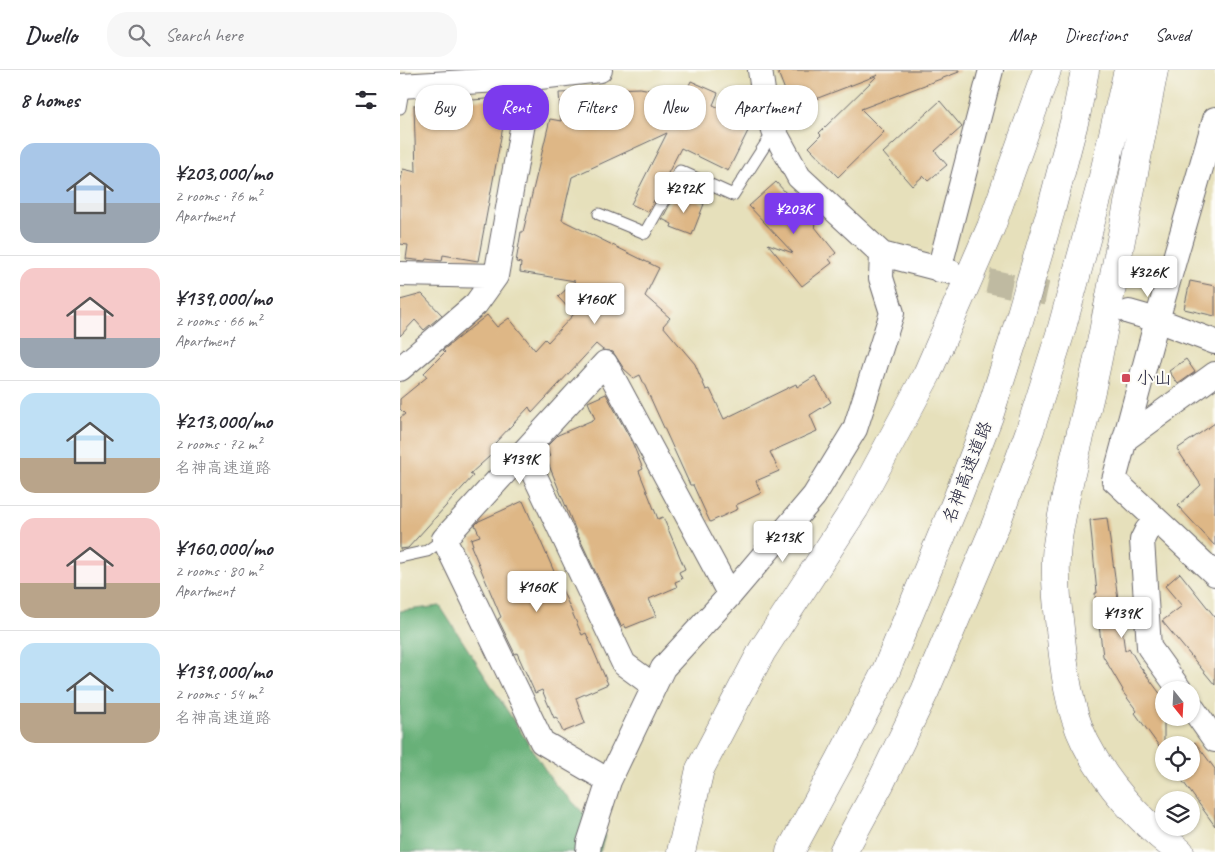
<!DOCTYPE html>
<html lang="en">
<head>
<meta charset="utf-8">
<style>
	:root { --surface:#fff; --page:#f7f7f7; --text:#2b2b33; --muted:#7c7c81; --line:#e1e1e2; --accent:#7c3aed }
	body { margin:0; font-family:Caveat,"Klee One",sans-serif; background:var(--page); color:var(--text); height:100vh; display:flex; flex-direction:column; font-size:19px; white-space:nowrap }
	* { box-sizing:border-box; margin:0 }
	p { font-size:16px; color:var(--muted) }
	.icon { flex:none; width:28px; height:28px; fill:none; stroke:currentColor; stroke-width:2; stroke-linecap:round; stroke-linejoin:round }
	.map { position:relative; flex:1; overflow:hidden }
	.panel { display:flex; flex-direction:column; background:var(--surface); width:400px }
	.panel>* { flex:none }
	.banner { position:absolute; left:15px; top:15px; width:475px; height:45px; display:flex; gap:10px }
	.needle { width:32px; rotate:162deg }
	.buttons { position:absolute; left:755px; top:611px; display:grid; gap:10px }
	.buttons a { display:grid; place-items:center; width:45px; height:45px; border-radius:50%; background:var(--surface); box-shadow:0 1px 4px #0004; font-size:25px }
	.price { position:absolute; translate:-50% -42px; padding:0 11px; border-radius:5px; background:#fff; color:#222; font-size:16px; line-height:32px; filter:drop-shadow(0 1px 2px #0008) }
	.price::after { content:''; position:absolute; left:50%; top:30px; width:15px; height:11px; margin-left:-8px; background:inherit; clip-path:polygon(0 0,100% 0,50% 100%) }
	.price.on { background:var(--accent); color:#fff }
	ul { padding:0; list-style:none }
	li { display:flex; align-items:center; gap:15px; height:125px; padding:0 20px }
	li+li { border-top:1px solid var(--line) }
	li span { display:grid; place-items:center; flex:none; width:140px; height:100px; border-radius:15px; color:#555 }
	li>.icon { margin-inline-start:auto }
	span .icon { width:60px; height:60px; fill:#fffc; stroke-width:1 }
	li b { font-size:21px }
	h2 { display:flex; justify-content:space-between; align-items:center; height:60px; padding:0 20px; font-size:21px }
	.chip { padding:0 18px; border-radius:20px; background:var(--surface); box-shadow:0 1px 4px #0004; font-size:18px; line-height:45px }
	.chip.on { background:var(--accent); color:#fff }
	header { display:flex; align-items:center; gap:30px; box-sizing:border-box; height:70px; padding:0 25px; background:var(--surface); border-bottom:1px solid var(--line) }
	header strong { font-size:24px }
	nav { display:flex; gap:28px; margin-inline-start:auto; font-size:18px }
	.search { width:350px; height:45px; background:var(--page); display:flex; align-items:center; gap:12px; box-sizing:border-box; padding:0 18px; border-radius:20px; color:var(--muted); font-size:19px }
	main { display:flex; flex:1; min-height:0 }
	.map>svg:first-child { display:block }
</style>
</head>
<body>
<header>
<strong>Dwello</strong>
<div class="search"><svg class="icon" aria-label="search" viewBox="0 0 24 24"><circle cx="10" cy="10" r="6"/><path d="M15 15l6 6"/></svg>Search here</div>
<nav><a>Map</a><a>Directions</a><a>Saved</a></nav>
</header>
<main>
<section class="panel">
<h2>8 homes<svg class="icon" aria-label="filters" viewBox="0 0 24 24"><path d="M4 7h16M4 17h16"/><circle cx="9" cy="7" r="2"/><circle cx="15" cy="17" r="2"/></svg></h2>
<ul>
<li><span style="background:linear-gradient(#a9c7e8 60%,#9aa5b1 0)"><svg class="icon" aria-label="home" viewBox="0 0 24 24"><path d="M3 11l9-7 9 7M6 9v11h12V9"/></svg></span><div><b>¥203,000/mo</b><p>2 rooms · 76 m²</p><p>Apartment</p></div></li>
<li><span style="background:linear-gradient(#f6c9c9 70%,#9aa5b1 0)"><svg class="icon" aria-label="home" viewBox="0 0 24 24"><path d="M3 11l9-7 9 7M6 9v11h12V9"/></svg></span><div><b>¥139,000/mo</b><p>2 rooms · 66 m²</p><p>Apartment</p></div></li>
<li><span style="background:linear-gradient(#bfe0f5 65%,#b9a48a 0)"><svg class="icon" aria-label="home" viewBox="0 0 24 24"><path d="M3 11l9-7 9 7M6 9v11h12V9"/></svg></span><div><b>¥213,000/mo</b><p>2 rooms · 72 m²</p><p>名神高速道路</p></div></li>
<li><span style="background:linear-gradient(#f6c9c9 65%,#b9a48a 0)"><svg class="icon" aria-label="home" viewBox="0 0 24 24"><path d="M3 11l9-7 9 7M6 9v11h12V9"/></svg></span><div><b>¥160,000/mo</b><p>2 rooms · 80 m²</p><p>Apartment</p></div></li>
<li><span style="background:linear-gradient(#bfe0f5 60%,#b9a48a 0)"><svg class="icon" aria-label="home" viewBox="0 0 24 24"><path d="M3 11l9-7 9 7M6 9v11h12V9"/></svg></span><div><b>¥139,000/mo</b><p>2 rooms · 54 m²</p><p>名神高速道路</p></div></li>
</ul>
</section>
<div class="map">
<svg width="815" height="782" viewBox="0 0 815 782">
	<rect width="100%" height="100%" fill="#fdfcf7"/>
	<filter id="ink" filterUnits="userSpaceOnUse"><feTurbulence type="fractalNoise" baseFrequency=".02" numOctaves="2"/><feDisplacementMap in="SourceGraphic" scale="10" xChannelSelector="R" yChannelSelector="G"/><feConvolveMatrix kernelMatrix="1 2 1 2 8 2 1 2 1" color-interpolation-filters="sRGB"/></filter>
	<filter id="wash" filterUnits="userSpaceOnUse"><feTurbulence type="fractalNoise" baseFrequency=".0096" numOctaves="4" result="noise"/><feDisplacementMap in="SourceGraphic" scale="20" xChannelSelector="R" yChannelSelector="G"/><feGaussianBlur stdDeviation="1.12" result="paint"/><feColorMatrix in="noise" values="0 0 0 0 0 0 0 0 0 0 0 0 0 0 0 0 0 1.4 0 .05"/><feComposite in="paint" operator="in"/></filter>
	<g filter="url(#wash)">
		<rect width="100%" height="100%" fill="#e6e0bb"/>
		<path fill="#67b078" stroke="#44695a" d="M40,536L153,712L205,765L200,782H0V541Z"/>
		<g id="blocks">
			<path fill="#deb786" d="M377,0H559V2L461,39L484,62L438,107L409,77L421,65L419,63L478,5L392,38Z
				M291,11L318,23L313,35L352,53L328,101L281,78L248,142L231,134L267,63L172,107L162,150L259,198L245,226L270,248L263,256L295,294L306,320L310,319L324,349L396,314L397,317L415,306L431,332L410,345L417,361L370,382L379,401L356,411L361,423L336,435L338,439L310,452L293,415H290L240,305L234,308L224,299L213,282L203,280L196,274L132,343L129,337L95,373L99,378L70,404L73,406L8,478L0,479V348L5,344L0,339V329L27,307L24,303L45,282L43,280L87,245L97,257L109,248L135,280L145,269L148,272L174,244L158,227L175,211L120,202L121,193L116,192L121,162H123L150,49L161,51L159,23L183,22V20L240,18L284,26Z
				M114,27L109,51H104L78,191L43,185L42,191L26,189L25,191L6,189L8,175L0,174V115L3,99L16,102L14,35L72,32V30Z
				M540,31L562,57L535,81L547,95L528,111L523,106L512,116L483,83Z
				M376,112L416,156L415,157L436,183L429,189L432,193L402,216L368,174L393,183L349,136Z
				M276,123L304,134L292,165L271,157L272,154L262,149Z
				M790,211L815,216V246L784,239Z
				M22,224L42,245L24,260L15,250L0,266V230Z
				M786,289L795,302L778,314L769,301Z
				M206,324L232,372L243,399L239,401L258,449L263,447L285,499L279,502L282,509L275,512L277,517L249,529L256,546L226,558L224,554L221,556L176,461L146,388L150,387L146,377L158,365L195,349L188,332Z
				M815,353V476L778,436L801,415L777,379Z
				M123,431L182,565L186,563L208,614L176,628L185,653L163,662L156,647L154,648L142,620L135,623L117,583L115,584L98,549L101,547L71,476L73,475L71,469L80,466L75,455L79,451Z
				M707,448L725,581L729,578L739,595L764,629V683L735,643L737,641L722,621L723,620L703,586L698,548H697L695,523H697L690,450Z
				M780,503L815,547V615L762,551L782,536L765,516Z
				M795,672L815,699V756L779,706L785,702H791L790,675Z"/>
		</g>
	</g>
	<g filter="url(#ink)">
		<use href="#blocks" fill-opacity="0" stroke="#676468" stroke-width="1"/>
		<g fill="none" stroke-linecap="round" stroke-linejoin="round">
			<path stroke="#bfbaa1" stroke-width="24" stroke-dasharray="24 12" stroke-linecap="butt" d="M553,203L725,241"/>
			<defs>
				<path id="service" d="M0,38L4,15
					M199,144L245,163L280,101L333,125L374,61
					M0,487L27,481L44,469"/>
				<path id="minor" d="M360,0L364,28L374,61L399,107L482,184L551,202
					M0,16L131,8L200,0
					M815,49L757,250L714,410L815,504
					M539,200L591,0
					M0,204L96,206L131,8
					M729,242L757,250L815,272
					M0,299L76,234L96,206
					M724,370L815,304
					M124,383L224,594L254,616
					M759,452L747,460L742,470L749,577L780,620
					M791,636L815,670
					M209,711L142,672L44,469L205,293L330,525
					M188,782L189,773L209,711L263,598L330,525L414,426L455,359L492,243L481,208L482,184"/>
				<path id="motorway" d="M754,0C735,94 718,189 699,283C687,347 666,410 657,475C654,500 657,533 660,559C664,596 668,638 685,672C707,716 742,753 780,782
					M281,782L300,699L362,581L455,438L527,304L591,157L647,0
					M390,782L440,690L485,603L557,429L589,346L614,268L651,140L677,41L685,0
					M443,782L481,712L525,621L596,454L630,360L661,261L702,111L728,0"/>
			</defs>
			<use href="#service" stroke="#676468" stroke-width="13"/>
			<use href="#minor" stroke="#676468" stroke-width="26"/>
			<use href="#motorway" stroke="#676468" stroke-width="29"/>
			<use href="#service" stroke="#fff" stroke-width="11"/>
			<use href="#minor" stroke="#fff" stroke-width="24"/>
			<use href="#motorway" stroke="#fff" stroke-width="28"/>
		</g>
	</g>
	<rect fill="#d1495b" stroke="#fdfcf7" stroke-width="2" x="721" y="303" width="10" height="10" rx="2.5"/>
	<g text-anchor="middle" stroke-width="4" stroke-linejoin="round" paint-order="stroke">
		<g font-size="18" fill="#22223b" stroke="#fdfcf7" text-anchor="start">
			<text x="736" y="314">小山</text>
		</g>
		<g font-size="18" fill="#22223b" stroke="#fdfcf7">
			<text transform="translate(567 402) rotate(-69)" y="6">名神高速道路</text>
		</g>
	</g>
</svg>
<div class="buttons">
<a><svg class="needle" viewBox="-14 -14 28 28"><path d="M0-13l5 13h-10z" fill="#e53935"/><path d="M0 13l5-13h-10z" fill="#7c7c81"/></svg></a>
<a><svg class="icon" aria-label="locate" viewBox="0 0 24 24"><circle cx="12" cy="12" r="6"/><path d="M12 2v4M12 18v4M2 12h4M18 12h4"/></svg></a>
<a><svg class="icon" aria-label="layers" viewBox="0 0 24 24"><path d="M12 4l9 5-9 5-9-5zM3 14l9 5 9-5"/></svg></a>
</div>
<b class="price" style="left:284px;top:144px">¥292K</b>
<b class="price on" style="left:394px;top:165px">¥203K</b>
<b class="price" style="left:748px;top:228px">¥326K</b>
<b class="price" style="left:195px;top:255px">¥160K</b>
<b class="price" style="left:120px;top:415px">¥139K</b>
<b class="price" style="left:383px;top:493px">¥213K</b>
<b class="price" style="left:137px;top:543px">¥160K</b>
<b class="price" style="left:722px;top:569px">¥139K</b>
<div class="banner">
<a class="chip">Buy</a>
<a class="chip on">Rent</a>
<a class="chip">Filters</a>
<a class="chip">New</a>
<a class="chip">Apartment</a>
</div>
</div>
</main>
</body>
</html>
